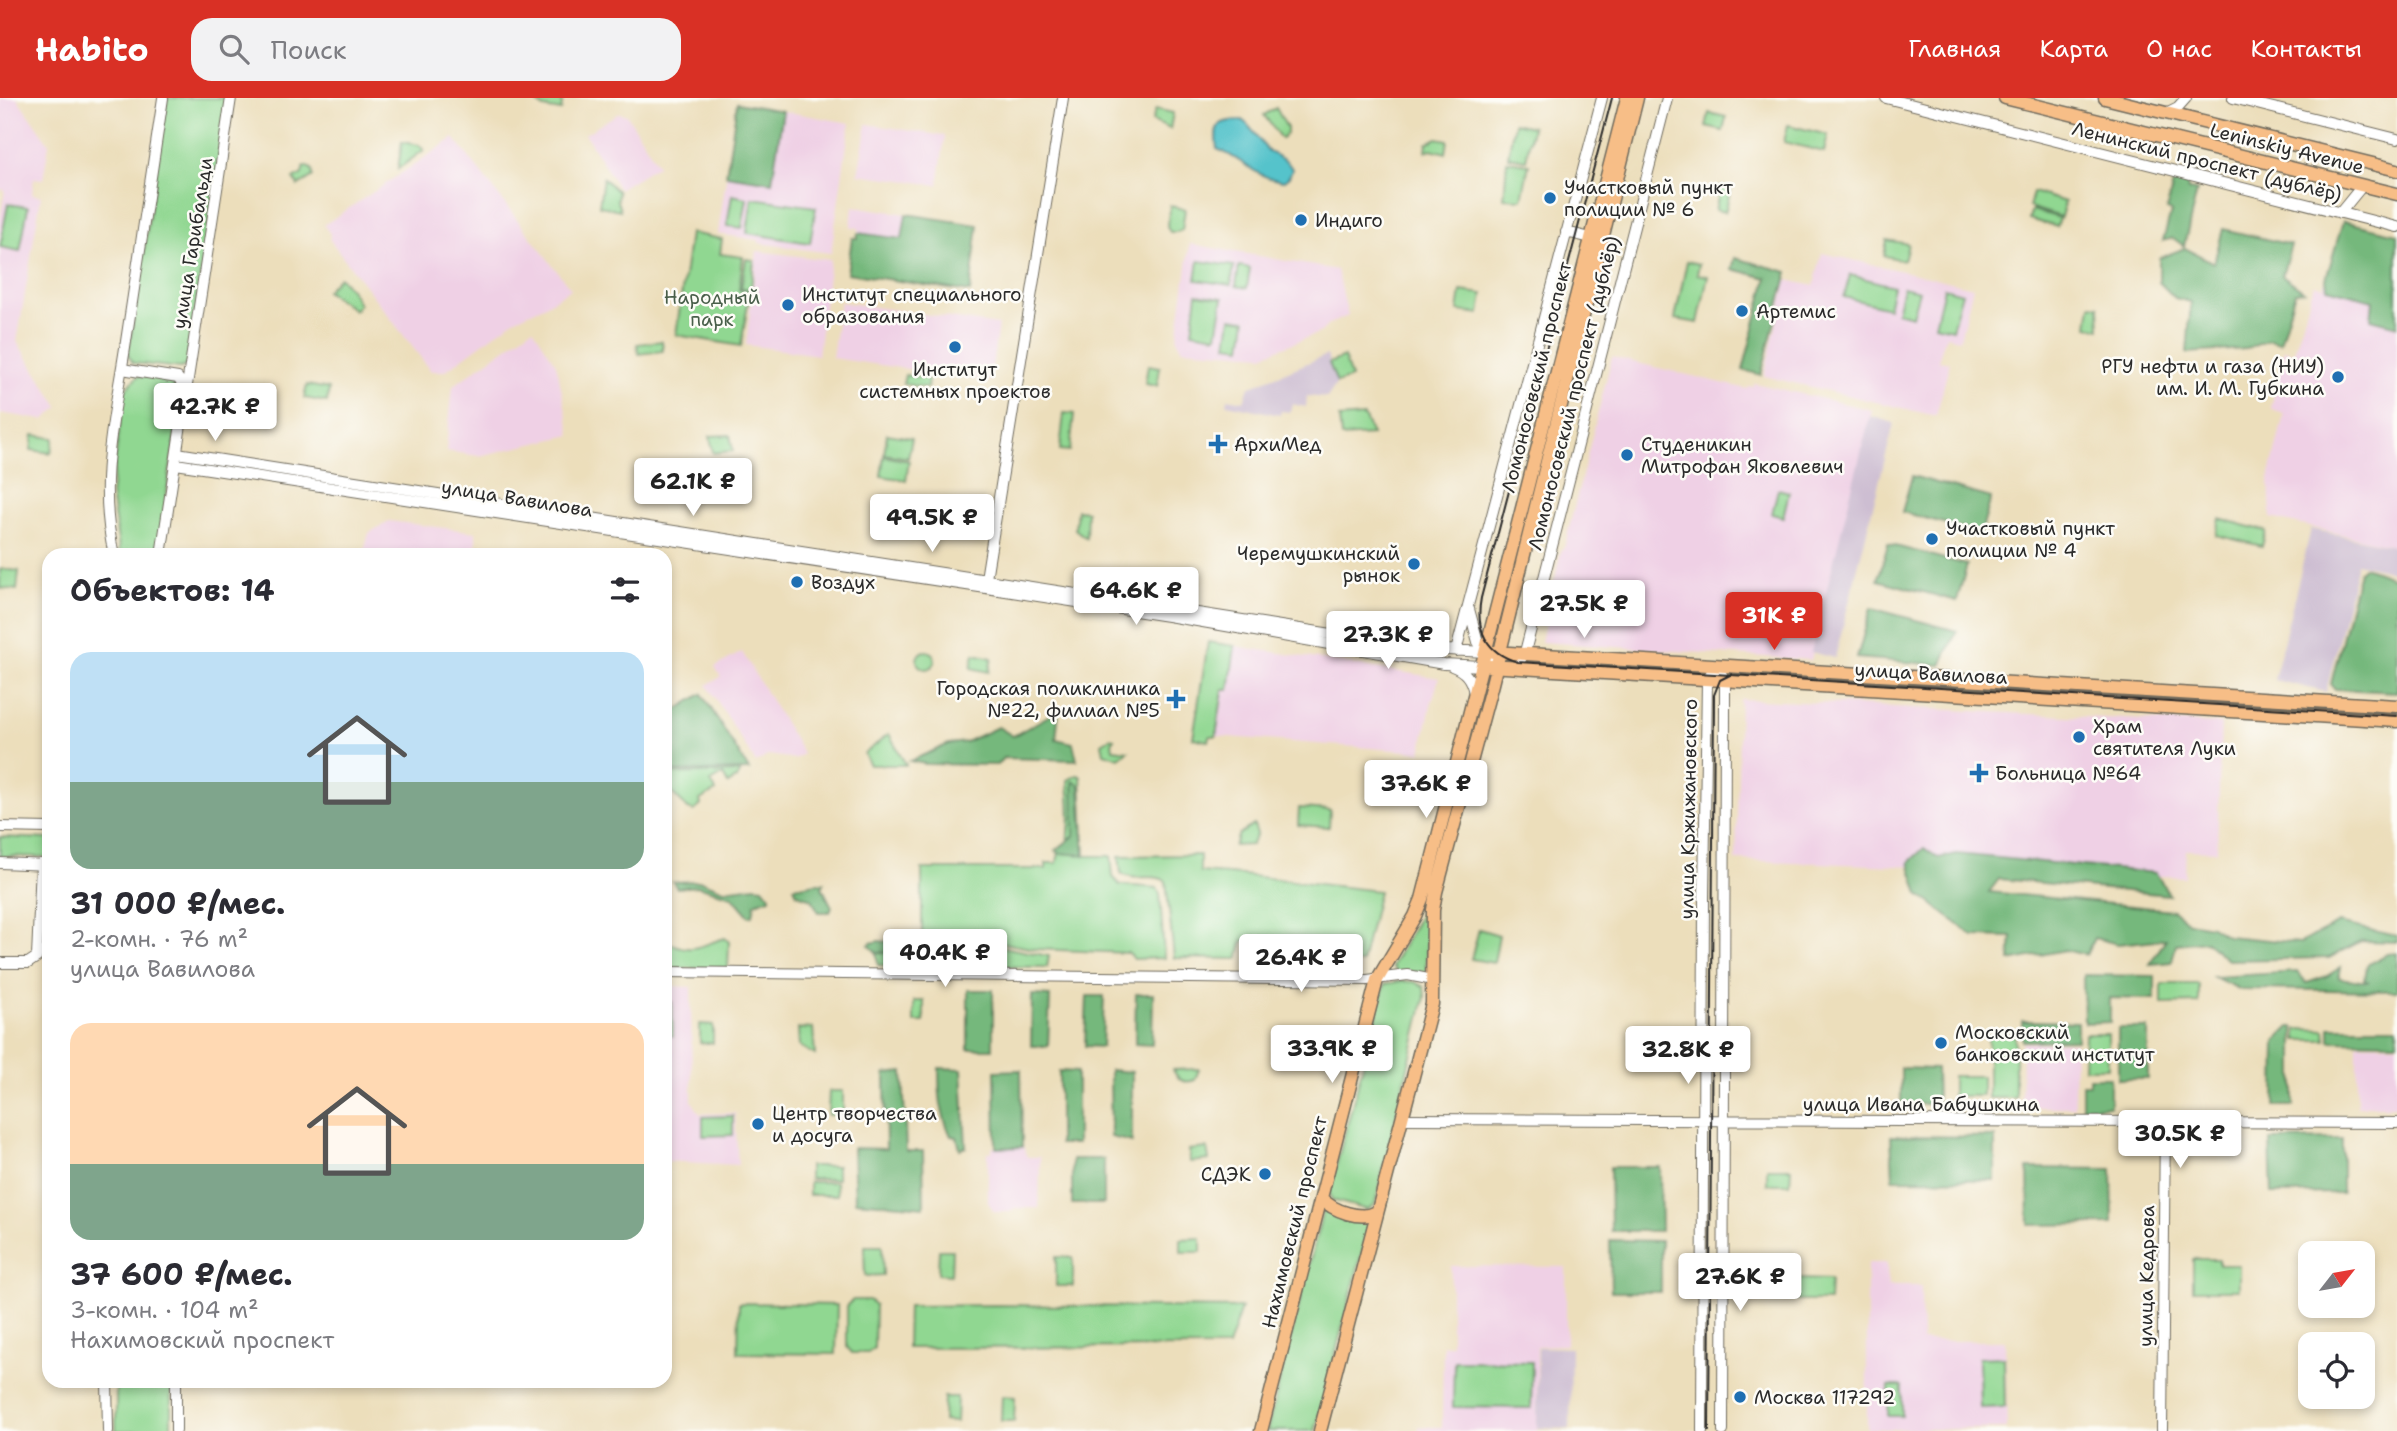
<!DOCTYPE html>
<html lang="ru">
<head>
<meta charset="utf-8">
<style>
	:root { --surface:#fff; --page:#f2f2f3; --text:#2b2b33; --muted:#7c7c81; --accent:#d93025 }
	body { margin:0; font-family:"Shantell Sans",sans-serif; background:var(--page); color:var(--text); height:100vh; display:flex; flex-direction:column; font-size:26px; white-space:nowrap }
	* { box-sizing:border-box; margin:0 }
	p { font-size:23px; color:var(--muted) }
	.icon { flex:none; width:38px; height:38px; fill:none; stroke:currentColor; stroke-width:2; stroke-linecap:round; stroke-linejoin:round }
	.map { position:relative; flex:1; overflow:hidden }
	.sheet { position:absolute; left:42px; top:450px; width:630px; height:840px; display:flex; flex-direction:column; background:var(--surface); border-radius:21px; box-shadow:0 4px 10px #0003 }
	.sheet>* { flex:none }
	.needle { width:46px; rotate:59deg }
	.buttons { position:absolute; left:2298px; top:1143px; display:grid; gap:14px }
	.buttons a { display:grid; place-items:center; width:77px; height:77px; border-radius:14px; background:var(--surface); box-shadow:0 4px 10px #0003; font-size:35px }
	.price { position:absolute; translate:-50% -60px; padding:0 16px; border-radius:7px; background:#fff; color:#222; font-size:23px; line-height:46px; filter:drop-shadow(0 2px 4px #0008) }
	.price::after { content:''; position:absolute; left:50%; top:42px; width:21px; height:16px; margin-left:-10px; background:inherit; clip-path:polygon(0 0,100% 0,50% 100%) }
	.price.active { background:var(--accent); color:#fff }
	ul { padding:0; list-style:none }
	li { display:grid; align-content:center; gap:14px; height:371px; padding:0 28px }
	li span { display:grid; place-items:center; height:217px; border-radius:21px; color:#555 }
	li>.icon { margin-inline-start:auto }
	span .icon { width:126px; height:126px; fill:#fffc; stroke-width:1 }
	li b { font-size:30px }
	h2 { display:flex; justify-content:space-between; align-items:center; height:84px; padding:0 28px; font-size:30px }
	header { display:flex; align-items:center; gap:42px; box-sizing:border-box; height:98px; padding:0 35px; background:var(--accent); color:#fff }
	header strong { font-size:33px }
	nav { display:flex; gap:38px; margin-inline-start:auto; font-size:24px }
	.search { width:490px; height:63px; background:var(--page); display:flex; align-items:center; gap:18px; box-sizing:border-box; padding:0 24px; border-radius:21px; color:var(--muted); font-size:26px }
	.map>svg:first-child { display:block }
</style>
</head>
<body>
<header>
<strong>Habito</strong>
<div class="search"><svg class="icon" aria-label="search" viewBox="0 0 24 24"><circle cx="10" cy="10" r="6"/><path d="M15 15l6 6"/></svg>Поиск</div>
<nav><a>Главная</a><a>Карта</a><a>О нас</a><a>Контакты</a></nav>
</header>
<div class="map">
<svg width="2397" height="1333" viewBox="0 0 2397 1333">
	<rect width="100%" height="100%" fill="#fdfcf7"/>
	<filter id="ink" filterUnits="userSpaceOnUse"><feTurbulence type="fractalNoise" baseFrequency=".0143" numOctaves="2"/><feDisplacementMap in="SourceGraphic" scale="14" xChannelSelector="R" yChannelSelector="G"/><feConvolveMatrix kernelMatrix="1 2 1 2 8 2 1 2 1" color-interpolation-filters="sRGB"/></filter>
	<filter id="wash" filterUnits="userSpaceOnUse"><feTurbulence type="fractalNoise" baseFrequency=".00686" numOctaves="4" result="noise"/><feDisplacementMap in="SourceGraphic" scale="28" xChannelSelector="R" yChannelSelector="G"/><feGaussianBlur stdDeviation="1.57" result="paint"/><feColorMatrix in="noise" values="0 0 0 0 0 0 0 0 0 0 0 0 0 0 0 0 0 1.4 0 .05"/><feComposite in="paint" operator="in"/></filter>
	<g filter="url(#wash)">
		<rect width="100%" height="100%" fill="#ecdebb"/>
		<path fill="#efd0e5" d="M0,0H17L49,46L43,81L34,80L32,96L41,98L17,244L59,309L44,322L0,315V122L5,92L0,91Z
			M737,5L850,25L831,155L759,145V142L718,136Z
			M619,15L627,17L658,67L619,91L585,36Z
			M867,26L945,38L938,87L858,76Z
			M454,40L571,191L544,208L514,222L445,273H431L330,142V136L324,127Z
			M853,108L906,116L902,141L858,135L859,130L851,129Z
			M2343,123L2397,136V449L2271,420L2269,381L2284,316L2271,310L2284,252L2294,255L2314,186L2323,189Z
			M1190,146L1337,172L1348,218L1329,226L1321,234L1263,257L1182,251L1177,241Z
			M757,153L830,162L818,257L746,247Z
			M1822,155L1973,189L1960,241L1946,238L1938,262L1950,264L1936,318L1764,278L1787,182L1814,188Z
			M840,204L998,227L990,283L832,260Z
			M533,230L556,266L571,337L479,358L446,353L453,288Z
			M1612,259L1747,291L1749,288H1753L1754,285L1872,312L1811,562L1541,544L1561,453L1564,450Z
			M389,423L476,434V457H363L369,435Z
			M1235,548L1439,580L1431,607L1421,654L1216,638L1223,591H1229Z
			M742,554L803,656L795,661L769,657L756,665L707,587L721,579L715,569Z
			M1740,601L2221,626L2217,753L2186,752L2185,779L1736,762Z
			M665,888L691,889L692,1003L700,1016L735,1015L738,1067L665,1063Z
			M2022,945H2075L2074,1009H2021Z
			M2357,946H2397V1008H2357Z
			M1022,1045L1027,1059H1040L1039,1110H1015L1008,1114H994L988,1104V1054H992V1050Z
			M1867,1165H1887L1888,1188H1921L1922,1243H2005L2007,1331H1867Z
			M1451,1168L1566,1169V1247L1537,1248V1333H1419V1329H1442L1443,1247H1451Z"/>
		<path fill="#cdbed2" d="M1327,257L1337,285L1327,300L1307,298L1306,309L1292,306L1290,314L1281,313L1280,317L1227,306L1228,300L1244,303L1249,289Z
			M1870,318L1894,325L1835,560L1811,554Z
			M2311,431L2397,449V475L2357,465L2326,594L2274,582Z
			M1538,1249L1571,1250L1570,1331L1537,1330Z"/>
		<path fill="#90d791" stroke="#5e815e" stroke-width="2" d="M167,0H228L187,267L181,270L133,265L128,257Z
			M538,0H563L561,13L544,10L537,5Z
			M1276,10L1287,30V35L1281,41L1264,17Z
			M1156,11L1173,15L1170,31L1152,23Z
			M1709,15L1726,19L1723,33L1706,29Z
			M1514,25L1532,29L1526,62L1508,59Z
			M1788,27L1828,37L1824,54L1784,44Z
			M1437,40L1448,42L1446,55L1431,51L1426,53L1427,45Z
			M402,44L419,47L424,52L398,71Z
			M1507,63L1529,66L1522,101L1504,100Z
			M304,68L312,71L313,78L298,88L294,81L302,76Z
			M603,80L618,94L617,103L620,112L599,108Z
			M1721,88L1731,91L1725,114L1715,112Z
			M2033,94L2065,104L2061,119L2029,109Z
			M732,97L747,100L742,130L727,128Z
			M752,100L816,109L810,145L747,135Z
			M8,106L28,109L20,153L0,149Z
			M1170,108L1185,111L1182,132L1177,134H1170L1167,128Z
			M2032,112L2060,120L2057,129L2029,121Z
			M690,135L722,141L720,156L743,159L739,192L750,193L741,248L676,237Z
			M1887,142L1908,146L1904,162L1884,158Z
			M746,161L754,162L751,191L741,190Z
			M1199,163L1234,168L1231,187L1196,182Z
			M1687,163L1699,166L1697,176L1708,178L1698,225L1675,221Z
			M1239,168L1250,170L1247,190L1236,188Z
			M1850,177L1893,188L1888,210L1844,199Z
			M339,179L352,193L359,206L355,212L326,193Z
			M1903,189L1919,193L1912,218L1897,214Z
			M1944,190L1962,195L1952,231L1935,227Z
			M1461,193L1483,196L1480,216L1458,213Z
			M1197,196L1223,200L1217,238L1192,234Z
			M2091,207L2099,208L2100,231L2088,228Z
			M1231,220L1246,222L1242,249L1227,247Z
			M662,243L663,253L639,256L637,246Z
			M1344,259L1351,280L1337,285L1329,265Z
			M1148,267L1160,269L1157,288L1145,286Z
			M905,277L928,280L927,290L903,286Z
			M138,278L171,281L181,296L158,457H120L111,396L124,293Z
			M307,287L329,291L327,304L304,300Z
			M1064,315L1074,316L1070,353L1060,352Z
			M1364,318L1372,337L1341,339L1339,320Z
			M887,336L912,340L908,360L884,356Z
			M33,337L54,340L51,355L31,352Z
			M730,337L733,353L713,355L710,338Z
			M884,358L909,363L906,382L881,378Z
			M1778,391L1789,394L1783,419L1772,416Z
			M1077,412L1087,413L1086,440L1075,431Z
			M2220,421L2266,433L2262,448L2216,437Z
			M0,471L19,473L17,492L0,490Z
			M1208,544L1235,548L1229,592H1223L1216,638H1209L1208,643L1193,640Z
			M917 562a9 9 0 1 1 18 0a9 9 0 1 1-18 0Z
			M974,556L992,560L989,574L971,570Z
			M889,636L906,667H870L864,656Z
			M1110,640L1114,641L1112,645L1113,651L1128,653L1119,660L1104,655L1102,645Z
			M740,674L737,680L728,686L723,677L711,684L716,693L700,702L701,707L694,713L688,711L669,692L665,694V676Z
			M1077,677L1081,678L1085,758H1111L1113,779L1120,787L1157,790L1160,796L1164,860L1134,861L1128,855L1035,851L993,843L922,839V771H1046V765H1057C1057,753 1066,750 1068,740C1072,722 1069,701 1068,682Z
			M1299,710L1330,712L1329,729L1298,727Z
			M1254,727L1257,736L1251,747L1234,748L1239,736Z
			M0,739L49,741V759L0,758Z
			M1200,757V774L1242,777L1379,793L1362,865H1336V845L1243,843L1238,861L1174,860L1166,783C1153,774 1134,785 1121,775L1119,758Z
			M1428,802L1426,874L1397,875L1392,868Z
			M1479,831L1499,837L1494,865L1471,861Z
			M725,840L729,844L728,870H665V842C691,858 700,847 725,840Z
			M931,843L992,847L1049,858L1047,869L878,867L876,844Z
			M1402,883L1415,884L1424,889L1425,899L1375,1106L1368,1112L1332,1102L1329,1094L1385,886Z
			M2162,886H2199V905L2162,906Z
			M914,903H924V924H914Z
			M665,904H672L673,938H665Z
			M700,926L713,927V945H700Z
			M813,930L815,957L799,948L798,931Z
			M2297,931L2325,932L2326,942H2297Z
			M2085,936H2108V970H2084Z
			M1988,937H2015V1000H1988Z
			M1199,971L1195,982C1183,986 1179,982 1173,972Z
			M1952,978H1982V998H1952Z
			M829,993H843V1017H828Z
			M733,1018V1037L703,1038V1019Z
			M1207,1050L1209,1062L1190,1064L1189,1052Z
			M809,1068H837V1081H809Z
			M1767,1070H1791L1790,1086H1767Z
			M809,1084H836L837,1097H809Z
			M1323,1112L1370,1124L1315,1333H1267Z
			M1201,1140V1154H1181V1141Z
			M882,1148L883,1177L865,1178L864,1148Z
			M939,1152H952L951,1177L938,1176Z
			M1056,1159H1073V1188H1056Z
			M2193,1161H2219V1167H2239V1192H2193Z
			M1797,1181L1830,1182L1829,1203H1797Z
			M853,1202H869L875,1207L874,1250L868,1255H852L847,1249V1207Z
			M739,1205L837,1207L836,1256L738,1255Z
			M994,1207L1241,1210L1228,1249L907,1250L908,1208Z
			M2004,1259L2005,1309L1980,1310L1979,1260Z
			M1454,1263L1532,1264L1531,1310L1453,1309Z
			M116,1283H171V1333H116Z
			M1889,1288H1902V1318H1888Z
			M1002,1298L1015,1299L1014,1323H1001Z
			M944,1299H957L956,1324L943,1323Z"/>
		<path fill="#74b87b" stroke="#507253" stroke-width="2" d="M737,5L783,13L772,84L726,77Z
			M2174,83L2187,86L2188,92L2197,93L2184,148L2173,140L2163,143L2171,114L2166,112Z
			M906,116L978,127L970,194L847,175L852,140H857L858,135L902,141Z
			M2343,123L2397,136V228L2371,221L2373,202L2327,190L2326,181Z
			M2223,131L2291,147L2282,177L2304,193L2295,194L2280,245L2269,242L2246,251L2187,255L2191,204L2175,200L2159,184V160L2185,150L2214,165Z
			M1735,160L1788,174L1761,277L1743,272L1767,180L1732,171Z
			M1912,378L1991,400L1981,435L1902,414Z
			M1888,446L1967,467L1957,503L1878,482Z
			M2364,469L2397,481V594L2335,591L2331,586L2359,473Z
			M1871,510L1957,533L1941,567L1857,560Z
			M702,596L749,672L665,674V619Z
			M1059,612L1056,641L1073,645L1077,662L1003,660L997,667L925,666L910,663L949,646L966,644L998,629L1013,638Z
			M1073,683L1080,687L1084,757L1058,755L1056,752L1074,738Z
			M1924,750L1938,760L1957,756L2156,775L2169,797L1999,781L1989,794L2173,812L2188,824L2211,828L2227,838L2300,845L2339,825L2397,838V844L2361,843L2329,860L2227,862L2206,843L2176,846L2172,864L2150,866L2166,841L2118,846L2094,840L2086,857L2065,852L2010,863L2012,839L1973,838L1919,796L1909,764Z
			M701,783L724,792L755,788L763,789L770,798V800L755,805L753,817L749,818L732,798L697,788L677,790L673,784Z
			M816,785H824L822,789L832,809L830,814H818L812,801L797,796L794,789Z
			M879,843C891,845 915,845 925,849V853L923,856L916,858L897,853L877,855L869,847L871,845Z
			M2397,855V893L2239,891L2214,879L2297,874L2307,885L2327,878L2341,869L2339,880L2369,884L2365,882L2367,867L2387,856Z
			M2083,877L2155,878V901L2110,900V924L2084,925Z
			M968,892H993V951H968Z
			M1136,896H1153L1152,947L1135,946Z
			M1032,897L1050,898L1048,948H1031Z
			M1087,898H1104L1102,949L1085,948Z
			M2022,923L2077,924V942L2022,943Z
			M2290,929H2294V1008H2275L2276,943Z
			M2330,929H2397V944L2330,943Z
			M2118,930H2148V981H2118Z
			M939,970L962,971L966,1049L960,1051L957,1039L951,1038C940,1015 939,996 939,970Z
			M1901,970L1936,971L1937,1006H1901Z
			M1021,972L1022,1049L996,1050L995,973Z
			M1110,972L1132,974V1044L1111,1039Z
			M1059,973L1077,974V1046H1059Z
			M903,974L906,1053H923L924,1109L855,1103L853,1050L886,1051L885,976Z
			M2089,980H2110V1008L2082,1009V986H2089Z
			M1891,1038L1995,1039V1082L1893,1081Z
			M2342,1041V1095L2272,1096L2270,1042Z
			M1072,1061H1104V1106H1072Z
			M1610,1069H1660L1661,1133H1611Z
			M2028,1070L2112,1071L2113,1126L2029,1127Z
			M1610,1142L1661,1143V1194H1611Z"/>
		<path fill="#55c3cb" stroke="#40777b" stroke-width="2" d="M1242,22C1254,30 1258,44 1269,53C1278,61 1287,60 1292,71L1289,79L1284,83C1252,79 1244,61 1217,51C1214,26 1217,23 1242,22Z"/>
	</g>
	<g filter="url(#ink)">
		<g fill="none" stroke-linecap="round" stroke-linejoin="round">
			<defs>
				<path id="minor" d="M1886,0L2397,129
					M2233,0L2397,41
					M2166,15L2178,9L2186,0
					M2340,115L2362,88
					M1566,134L1591,140
					M122,271L178,280L186,293
					M177,355L1338,537L1447,552L1486,554
					M176,366L1168,518L1444,566L1482,568
					M114,457C97,384 114,322 125,250C138,166 151,83 163,0
					M161,457L231,0
					M985,487L1063,0
					M1469,511L1478,544L1496,568
					M1456,553L1602,0
					M1521,561L1525,554L1667,0
					M1452,568C1465,573 1471,580 1474,595
					M0,729L49,730
					M0,765L49,767
					M0,865H28L37,859L41,766
					M665,874L1367,882L1408,877L1433,882
					M1402,1021L2397,1025
					M107,1283L108,1333
					M176,1283V1333
					M1702,1333L1704,800L1707,581L1717,567L1725,583V607L1723,1333
					M2162,1333L2165,1024"/>
				<path id="major" d="M2005,0L2397,96
					M2105,0L2397,72
					M1493,554L2397,608
					M1489,568L2397,623
					M1321,1100C1333,1113 1361,1123 1377,1114
					M1261,1333L1377,882L1415,818L1422,801L1627,0
					M1320,1333L1432,906L1433,812L1436,794L1492,586L1637,0"/>
			</defs>
			<use href="#minor" stroke="#6f6a5d" stroke-width="12"/>
			<use href="#major" stroke="#6f6a5d" stroke-width="15"/>
			<use href="#minor" stroke="#fff" stroke-width="10"/>
			<use href="#major" stroke="#f7be87" stroke-width="12"/>
			<path stroke="#2b2b2b" stroke-width="2" d="M1612,0L1481,500C1475,531 1486,555 1518,564L2397,618
				M1709,1333L1714,597L1720,582L1732,576"/>
		</g>
	</g>
	<g fill="#1f6fb2" stroke="#fdfcf7" stroke-width="2.5">
		<circle cx="1550" cy="100" r="7"/>
		<circle cx="1301" cy="122" r="7"/>
		<circle cx="788" cy="207" r="7"/>
		<circle cx="1742" cy="213" r="7"/>
		<circle cx="955" cy="249" r="7"/>
		<circle cx="2338" cy="279" r="7"/>
		<path d="M1214.5 335.5h7v7h7v7h-7v7h-7v-7h-7v-7h7z"/>
		<circle cx="1627" cy="357" r="7"/>
		<circle cx="1932" cy="441" r="7"/>
		<circle cx="1414" cy="466" r="7"/>
		<circle cx="797" cy="484" r="7"/>
		<path d="M1172.5 590.5h7v7h7v7h-7v7h-7v-7h-7v-7h7z"/>
		<circle cx="2079" cy="639" r="7"/>
		<path d="M1975.5 664.5h7v7h7v7h-7v7h-7v-7h-7v-7h7z"/>
		<circle cx="1941" cy="945" r="7"/>
		<circle cx="758" cy="1026" r="7"/>
		<circle cx="1265" cy="1076" r="7"/>
		<circle cx="1740" cy="1299" r="7"/>
	</g>
	<g text-anchor="middle" stroke-width="5" stroke-linejoin="round" paint-order="stroke">
		<g font-size="19" fill="#2b2b2b" stroke="#fdfcf7">
			<text transform="translate(2287 50) rotate(14)" y="7">Leninskiy Avenue</text>
			<text transform="translate(2207 63) rotate(14)" y="7">Ленинский проспект (дублёр)</text>
			<text transform="translate(192 145) rotate(-81)" y="7">улица Гарибальди</text>
			<text transform="translate(1536 279) rotate(-76)" y="7">Ломоносовский проспект</text>
			<text transform="translate(1573 295) rotate(-76)" y="7">Ломоносовский проспект (дублёр)</text>
			<text transform="translate(517 400) rotate(9)" y="7">улица Вавилова</text>
			<text transform="translate(1931 575) rotate(3)" y="7">улица Вавилова</text>
			<text transform="translate(1688 711) rotate(-89)" y="7">улица Кржижановского</text>
			<text x="1921" y="1013">улица Ивана Бабушкина</text>
			<text transform="translate(1294 1124) rotate(-76)" y="7">Нахимовский проспект</text>
			<text transform="translate(2146 1178) rotate(-89)" y="7">улица Кедрова</text>
		</g>
		<g font-size="19" fill="#2b2b2b" stroke="#fdfcf7" text-anchor="start">
			<text x="1564" y="96">Участковый пункт<tspan x="1564" dy="22">полиции № 6</tspan></text>
			<text x="1315" y="129">Индиго</text>
			<text x="802" y="203">Институт специального<tspan x="802" dy="22">образования</tspan></text>
			<text x="1756" y="220">Артемис</text>
			<text x="2324" y="275" text-anchor="end">РГУ нефти и газа (НИУ)<tspan x="2324" dy="22">им. И. М. Губкина</tspan></text>
			<text x="955" y="278" text-anchor="middle">Институт<tspan x="955" dy="22">системных проектов</tspan></text>
			<text x="1234" y="353">АрхиМед</text>
			<text x="1641" y="353">Студеникин<tspan x="1641" dy="22">Митрофан Яковлевич</tspan></text>
			<text x="1946" y="437">Участковый пункт<tspan x="1946" dy="22">полиции № 4</tspan></text>
			<text x="1400" y="462" text-anchor="end">Черемушкинский<tspan x="1400" dy="22">рынок</tspan></text>
			<text x="811" y="491">Воздух</text>
			<text x="1160" y="597" text-anchor="end">Городская поликлиника<tspan x="1160" dy="22">№22, филиал №5</tspan></text>
			<text x="2093" y="635">Храм<tspan x="2093" dy="22">святителя Луки</tspan></text>
			<text x="1995" y="682">Больница №64</text>
			<text x="1955" y="941">Московский<tspan x="1955" dy="22">банковский институт</tspan></text>
			<text x="772" y="1022">Центр творчества<tspan x="772" dy="22">и досуга</tspan></text>
			<text x="1251" y="1083" text-anchor="end">СДЭК</text>
			<text x="1754" y="1306">Москва 117292</text>
		</g>
		<g font-size="19" fill="#495f4a" stroke="#fdfcf7">
			<text x="712" y="206">Народный<tspan x="712" dy="22">парк</tspan></text>
		</g>
	</g>
</svg>
<div class="buttons">
<a><svg class="needle" viewBox="-14 -14 28 28"><path d="M0-13l5 13h-10z" fill="#e53935"/><path d="M0 13l5-13h-10z" fill="#7c7c81"/></svg></a>
<a><svg class="icon" aria-label="locate" viewBox="0 0 24 24"><circle cx="12" cy="12" r="6"/><path d="M12 2v4M12 18v4M2 12h4M18 12h4"/></svg></a>
</div>
<b class="price" style="left:215px;top:345px">42.7K ₽</b>
<b class="price" style="left:693px;top:420px">62.1K ₽</b>
<b class="price" style="left:932px;top:456px">49.5K ₽</b>
<b class="price" style="left:1136px;top:529px">64.6K ₽</b>
<b class="price" style="left:1584px;top:542px">27.5K ₽</b>
<b class="price active" style="left:1774px;top:554px">31K ₽</b>
<b class="price" style="left:1388px;top:573px">27.3K ₽</b>
<b class="price" style="left:1426px;top:722px">37.6K ₽</b>
<b class="price" style="left:945px;top:891px">40.4K ₽</b>
<b class="price" style="left:1301px;top:896px">26.4K ₽</b>
<b class="price" style="left:1332px;top:987px">33.9K ₽</b>
<b class="price" style="left:1688px;top:988px">32.8K ₽</b>
<b class="price" style="left:2180px;top:1072px">30.5K ₽</b>
<b class="price" style="left:1740px;top:1215px">27.6K ₽</b>
<section class="sheet">
<h2>Объектов: 14<svg class="icon" aria-label="filters" viewBox="0 0 24 24"><path d="M4 7h16M4 17h16"/><circle cx="9" cy="7" r="2"/><circle cx="15" cy="17" r="2"/></svg></h2>
<ul>
<li><span style="background:linear-gradient(#bfe0f5 60%,#7fa58c 0)"><svg class="icon" aria-label="home" viewBox="0 0 24 24"><path d="M3 11l9-7 9 7M6 9v11h12V9"/></svg></span><div><b>31 000 ₽/мес.</b><p>2-комн. · 76 m²</p><p>улица Вавилова</p></div></li>
<li><span style="background:linear-gradient(#ffd9b3 65%,#7fa58c 0)"><svg class="icon" aria-label="home" viewBox="0 0 24 24"><path d="M3 11l9-7 9 7M6 9v11h12V9"/></svg></span><div><b>37 600 ₽/мес.</b><p>3-комн. · 104 m²</p><p>Нахимовский проспект</p></div></li>
</ul>
</section>
</div>
</body>
</html>
